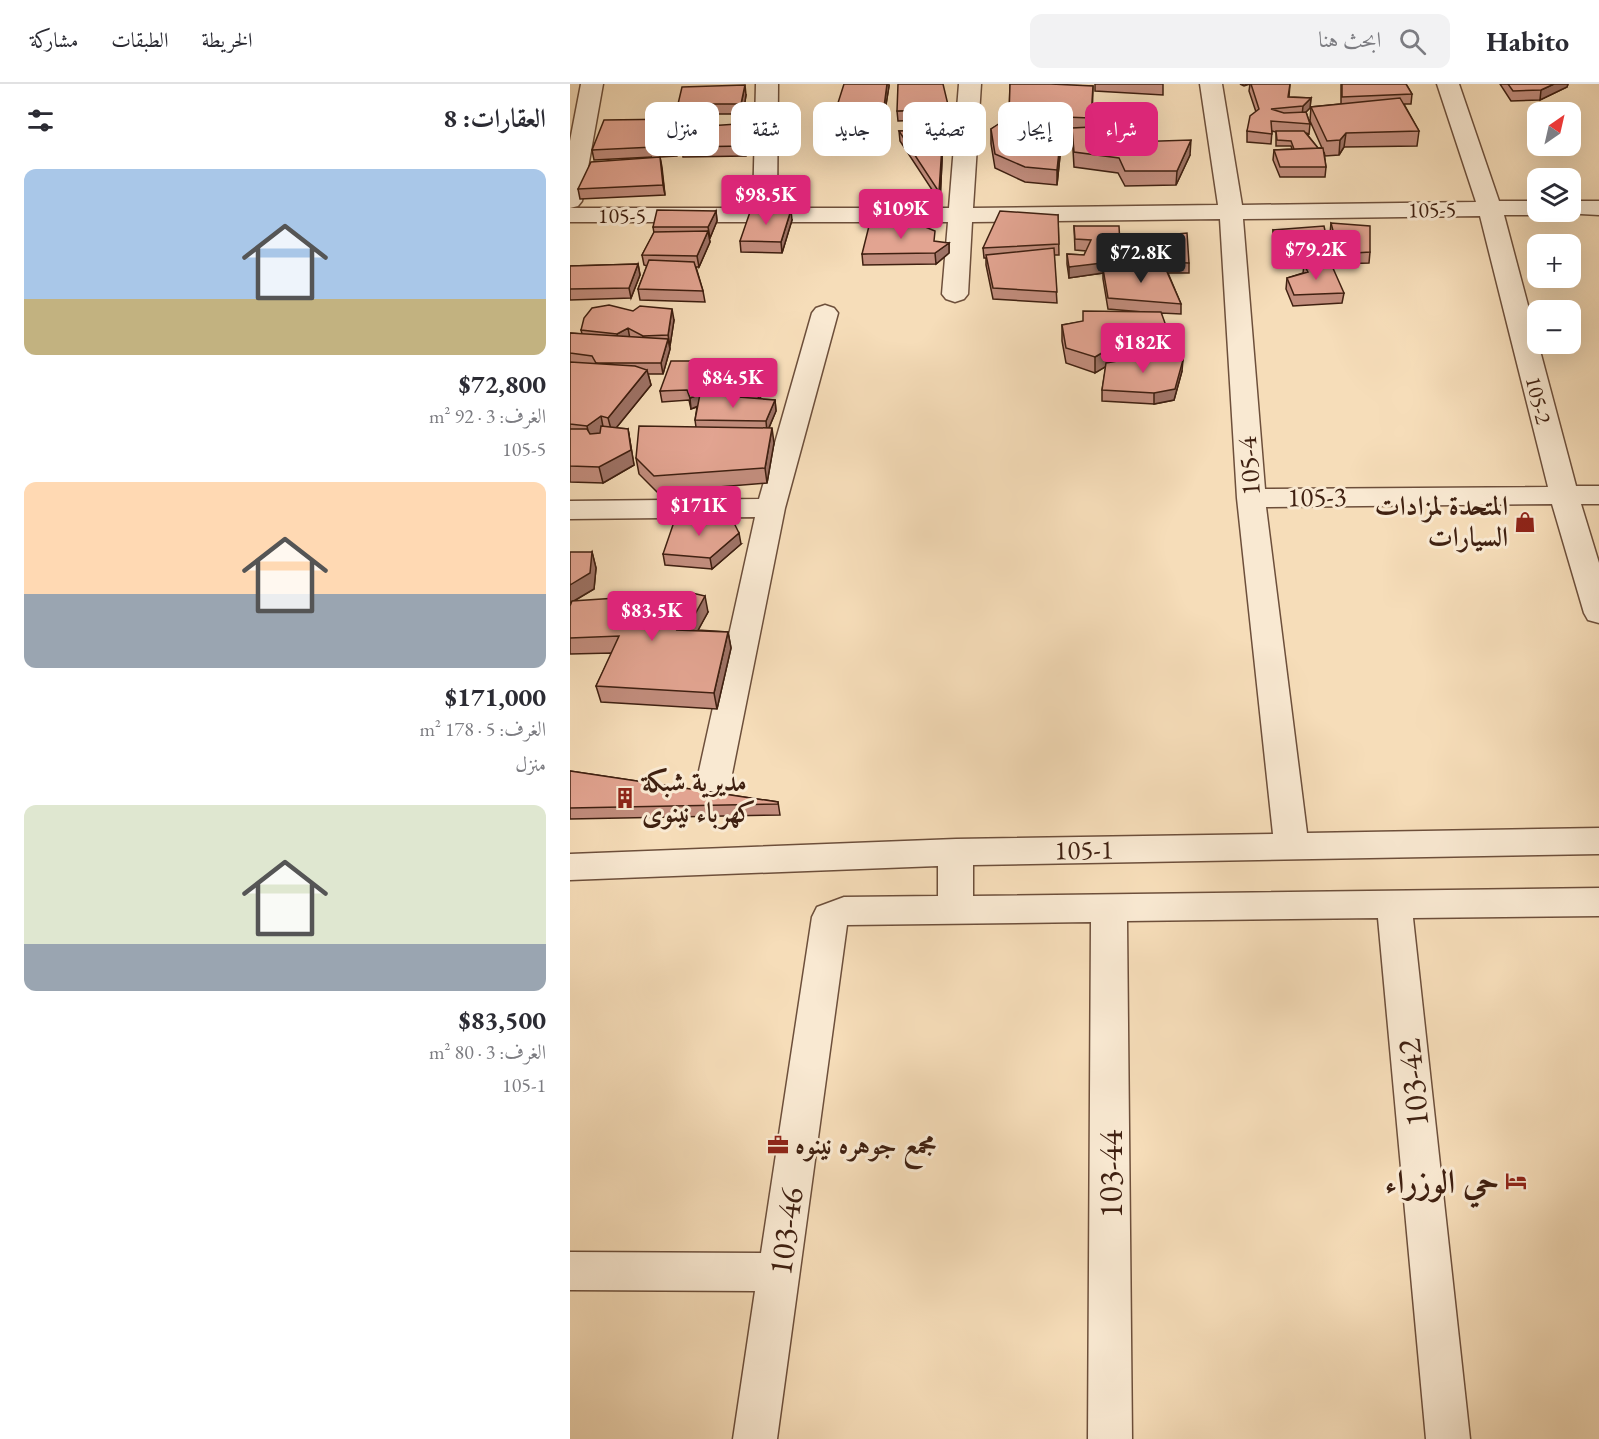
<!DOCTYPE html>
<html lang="ar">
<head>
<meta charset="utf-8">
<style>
	:root { --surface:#fff; --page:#f2f2f3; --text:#2b2b33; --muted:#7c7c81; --line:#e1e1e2; --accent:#db2777 }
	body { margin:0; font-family:"EB Garamond",Amiri,serif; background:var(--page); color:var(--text); direction:rtl; height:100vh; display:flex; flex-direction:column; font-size:22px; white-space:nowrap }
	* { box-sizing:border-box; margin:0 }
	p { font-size:20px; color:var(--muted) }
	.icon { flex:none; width:33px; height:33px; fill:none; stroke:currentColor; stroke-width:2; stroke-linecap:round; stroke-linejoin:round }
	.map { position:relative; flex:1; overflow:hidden; direction:ltr }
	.details { display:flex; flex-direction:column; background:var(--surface); width:570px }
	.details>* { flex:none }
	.hud { position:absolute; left:18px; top:18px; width:570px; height:54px; direction:rtl; display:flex; gap:12px }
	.needle { width:39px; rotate:34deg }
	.tools { position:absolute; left:957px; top:18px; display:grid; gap:12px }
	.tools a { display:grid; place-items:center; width:54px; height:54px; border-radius:12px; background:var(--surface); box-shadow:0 6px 24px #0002; font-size:30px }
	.price { position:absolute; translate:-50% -51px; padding:0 14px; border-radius:6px; background:var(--accent); color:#fff; font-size:20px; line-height:39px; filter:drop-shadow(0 2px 3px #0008) }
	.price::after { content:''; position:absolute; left:50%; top:36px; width:18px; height:14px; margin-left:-9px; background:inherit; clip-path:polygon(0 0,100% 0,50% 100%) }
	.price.on { background:#222; color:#fff }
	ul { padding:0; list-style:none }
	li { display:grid; align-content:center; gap:12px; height:318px; padding:0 24px }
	li span { display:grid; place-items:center; height:186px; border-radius:12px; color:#555 }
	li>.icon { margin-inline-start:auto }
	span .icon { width:108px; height:108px; fill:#fffc; stroke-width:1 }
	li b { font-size:26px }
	h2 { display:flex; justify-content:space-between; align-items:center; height:72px; padding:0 24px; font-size:26px }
	.pill { padding:0 21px; border-radius:12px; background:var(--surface); box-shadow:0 6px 24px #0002; font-size:21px; line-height:54px }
	.pill.on { background:var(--accent); color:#fff }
	header { display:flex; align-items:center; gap:36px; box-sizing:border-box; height:84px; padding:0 30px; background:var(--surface); border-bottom:2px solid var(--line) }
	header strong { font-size:28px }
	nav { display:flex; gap:33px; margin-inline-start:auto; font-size:21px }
	.search { width:420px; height:54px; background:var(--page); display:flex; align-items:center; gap:15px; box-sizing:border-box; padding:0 21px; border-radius:12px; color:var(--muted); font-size:22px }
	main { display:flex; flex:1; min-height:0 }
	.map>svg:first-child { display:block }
</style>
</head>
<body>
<header>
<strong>Habito</strong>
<div class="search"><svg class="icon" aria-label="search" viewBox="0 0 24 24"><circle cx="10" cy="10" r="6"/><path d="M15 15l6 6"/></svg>ابحث هنا</div>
<nav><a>الخريطة</a><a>الطبقات</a><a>مشاركة</a></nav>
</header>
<main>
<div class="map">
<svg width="1029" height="1355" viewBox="0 0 1029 1355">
	<rect width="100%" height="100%" fill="#f6ddb9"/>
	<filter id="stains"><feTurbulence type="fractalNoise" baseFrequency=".00333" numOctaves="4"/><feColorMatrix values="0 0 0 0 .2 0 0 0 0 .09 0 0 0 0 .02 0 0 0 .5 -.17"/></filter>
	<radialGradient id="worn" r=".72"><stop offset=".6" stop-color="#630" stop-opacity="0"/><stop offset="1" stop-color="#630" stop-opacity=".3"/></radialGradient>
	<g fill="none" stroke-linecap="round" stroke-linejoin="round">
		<defs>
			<path id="minor" d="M11,0H33L12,117L8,122L0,124H183L186,0H208L207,124H379L389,0H411L403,124L648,121L630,0H652L672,121L906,118L867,0H889L929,117H968V128H977L968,131H934L1006,402H1029V420H1011L1029,479V539L1018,536L1014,529L982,420L696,423L737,749L1029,744V770L403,781V812L1029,804V832L843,834L900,1355H856L808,834L557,837L562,1355H518L521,838L277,841L207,1355H163L185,1207L0,1206V1168L191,1169L242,833L247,823L274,813L368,812V782L0,796V770L386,755L703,750L667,414L650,135L402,138L398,210L394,215L385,218L376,215L372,210L378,138H0V57ZM910,132L978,403L695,405L673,135Z
				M1000,117H1029V131L992,129L1000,128Z
				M255,221L264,224L268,229L215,424L159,705L154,714L142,717L130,714L125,705L185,433L0,435V417L189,415L242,229L246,224Z"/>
		</defs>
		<use href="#minor" stroke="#6d4f3b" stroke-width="3"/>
		<use href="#minor" fill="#f9e9d2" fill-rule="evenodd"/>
	</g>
	<path fill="#c28d7d" stroke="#3f2011" stroke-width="1.5" d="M440,0L523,2L522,43L572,54L570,57L620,71L606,101L555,102L548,89L504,83L502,48L488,47L490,58V72L487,101L455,98L425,84L421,60V45L439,35Z
		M525,0H593V11L525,7Z
		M670,0H720L719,13L741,14L740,24L736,28L740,40L739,50L736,49L748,64H752L740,37L741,23L771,20V0H836L842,10L841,20H834L849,47L847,62L774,63L769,71L755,72L754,68L756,83L755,93H710L703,76L704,66L722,65L721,62H706V48L702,47L701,60L677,58V47L686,28L679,7L680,0L674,2Z
		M930,0H998L997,3L970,16L941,17Z
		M319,2L314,33L268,32L267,22Z
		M176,11L173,30H109L108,20Z
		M379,25V35L328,37L327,27Z
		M110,44L175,62L176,72L113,73L110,50L107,72L90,73L95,111L10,115L8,105L82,73L24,76L22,66Z
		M373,46V56L370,118L330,57L329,47Z
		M146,127L147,137L140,154H139L140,158L129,183H126L133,207L135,218L70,216L68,205L77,182L74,181L72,171L84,149L83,143Z
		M488,131L489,171H484L487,219L423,215L416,181V174H414L413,164Z
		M222,136L212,169L171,168L170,157Z
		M761,139L800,168L799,179L768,180L760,150Z
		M504,142L550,160L549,184L563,183L564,154L619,179V189H598L611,220V230L591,229L599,268L596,270L612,287L604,316L584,320L532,317V306L536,282L525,289L496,279L492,257V241L573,228L538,225L533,195V189L499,194L497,180V170L514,171L516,167L505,166Z
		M703,146L760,170L759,181L705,177L703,156Z
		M379,159V169L366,180L293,181L292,170Z
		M68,180L70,191L61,214L0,216V182Z
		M734,181L774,209L772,219L723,222L716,205L717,194L733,189Z
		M104,236L100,262V265L93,290H78L81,301L46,344L58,345L64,381L33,399L0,398V249L12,250L11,246Z
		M197,294L190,315L205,316L206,327L199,344L204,359L197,399L87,408L69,390L66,374L126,343L125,336L127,323L121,325L119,316L92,318L90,307Z
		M171,460L142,485L95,481L93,470Z
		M22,468L26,484L24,505L4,517L138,528L128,546L158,548L161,564L147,625L31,618L26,602L42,569L0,570V522Z
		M0,687L208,718L210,731L0,735Z"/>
	<path fill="#9e7366" stroke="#3f2011" stroke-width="1.5" d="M317,0H319V2L314,33V23Z
		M984,0H998L997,3L970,16L971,6Z
		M175,1L176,11L173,30L171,20Z
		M741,14L740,24L732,32L733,22Z
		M109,35L110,45L107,72L105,62Z
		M573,40L572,54L560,72V58Z
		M373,46V56L370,118L369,108Z
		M776,49L774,63L769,71L770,56Z
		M621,56L620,71L606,101L607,87Z
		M490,58V72L487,101V86Z
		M90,73L92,83L95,111L93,101Z
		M221,126L222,136L212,169L211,158Z
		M146,127L147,137L140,154L138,143Z
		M138,147L140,158L129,183L127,172Z
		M379,159V169L366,180L365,169Z
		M549,167V187L533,185V189L499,194V183Z
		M68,180L70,191L61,214L59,204Z
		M102,225L104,236L100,262L98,251Z
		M58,244L60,255L49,261L47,250Z
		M600,253L599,268L574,278L575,263Z
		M98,255L100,265L93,290L91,279Z
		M547,260V276L525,289V273Z
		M613,276L612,287L604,316L584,320V309Z
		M195,283L197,294L189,317L187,306Z
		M77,286L81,301L42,349L38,334Z
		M139,307L140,317L121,325L120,314Z
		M205,316L206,327L197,348L196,337Z
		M31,332L34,348L20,357L17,342Z
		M202,344L204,359L197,399L195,384Z
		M58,345L64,381L33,399L29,383Z
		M169,449L171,460L142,485L140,474Z
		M22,468L26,484L24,505L0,519V501Z
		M135,512L138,528L121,559L106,546Z
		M158,548L161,564L147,625L144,609Z"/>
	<path fill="#e2a491" stroke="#3f2011" stroke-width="1.5" d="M274,0H317L314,23L267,22Z
		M328,0H373L379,25L327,27Z
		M440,0H481L523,2L521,34L439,31Z
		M681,0H720L718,13L741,14L733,22L701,25L714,29L736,28L740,40L701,37L702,50L677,47L680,32L689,25Z
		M772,0H836L842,10L772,13Z
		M938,0H984L971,6L943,7Z
		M175,1L171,20H108L112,3Z
		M830,14L849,47L776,49L770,56L757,57L741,23Z
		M109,35L105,62L22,66L34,36Z
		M436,35L486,37L490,58L487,86L455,83L425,70L421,45Z
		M563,36L573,40L560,58L621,56L607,87H555L549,74L504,68L502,44L542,42L548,37Z
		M167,40L175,62L111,63L109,44Z
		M373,46L369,108L329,47Z
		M706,47H734L748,64L724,65L721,57L707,56Z
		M753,64L756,83H710L704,66Z
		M90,73L93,101L8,105L21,78Z
		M87,126L146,127L138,143H83Z
		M221,126L211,158L170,157L180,128Z
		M430,127L488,131L489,160L413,164Z
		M761,139L800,142V168L769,170Z
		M299,142H353L365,147L364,157L379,159L365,169L292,170Z
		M504,142H549L550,160L536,159L539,166L549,167V177L499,183L497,170L514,171L521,156L505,155Z
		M754,142L760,170L706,167L703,146Z
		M138,147L127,172L72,171L84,148Z
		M617,149L619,179L564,177V154Z
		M484,164L487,208L423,204L416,171Z
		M79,176L124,178L133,207L68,205Z
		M68,180L59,204L0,205V182Z
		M594,181L611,220L538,214L533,185Z
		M734,181L762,182L774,209L724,211L717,194L738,188Z
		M39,221L63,227L70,222L102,225L98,251L73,252L58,244L47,250L11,246L14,234L22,224Z
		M513,227L591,228L600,253L575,263L547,260L525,273L496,264L492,241L513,237Z
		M0,249L98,255L91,279H26L22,272L0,269Z
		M594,269L613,276L605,305L584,309L532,306L536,279Z
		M101,277H188L195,283L187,306L139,307L120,314L117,306L90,307Z
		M0,278L65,282L77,286L38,334L31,332L17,342L0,340Z
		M130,310L205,316L196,337L125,336Z
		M31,342L58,345L61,366L29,383L0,382V345H17L20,350L30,349Z
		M69,342L202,344L195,384L84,392L66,374Z
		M105,435L163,437L169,449L140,474L93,470Z
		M0,468H22L20,489L0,501Z
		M122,509L135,512L118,543L106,546L158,548L144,609L26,602L49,552L0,554V522L2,517Z
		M0,687L208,718V720L0,724Z"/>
	<defs>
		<symbol id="shop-bare" viewBox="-9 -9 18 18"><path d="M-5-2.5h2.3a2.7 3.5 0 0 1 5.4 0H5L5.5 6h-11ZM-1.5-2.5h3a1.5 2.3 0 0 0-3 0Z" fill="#8f2418" stroke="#f9e9d2" stroke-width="2.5" paint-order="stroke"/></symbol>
		<symbol id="building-bare" viewBox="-9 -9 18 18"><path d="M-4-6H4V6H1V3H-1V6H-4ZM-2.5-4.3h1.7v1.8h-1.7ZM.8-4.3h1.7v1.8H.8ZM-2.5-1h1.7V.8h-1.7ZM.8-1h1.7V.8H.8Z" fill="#8f2418" stroke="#f9e9d2" stroke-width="2.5" paint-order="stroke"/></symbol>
		<symbol id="office-bare" viewBox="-9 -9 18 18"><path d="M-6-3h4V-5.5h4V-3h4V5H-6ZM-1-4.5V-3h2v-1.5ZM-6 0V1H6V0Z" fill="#8f2418" stroke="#f9e9d2" stroke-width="2.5" paint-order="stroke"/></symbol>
		<symbol id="hotel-bare" viewBox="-9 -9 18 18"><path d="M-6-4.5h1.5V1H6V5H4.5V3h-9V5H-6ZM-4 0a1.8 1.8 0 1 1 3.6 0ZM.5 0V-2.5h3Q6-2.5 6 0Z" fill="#8f2418" stroke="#f9e9d2" stroke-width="2.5" paint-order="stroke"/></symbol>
	</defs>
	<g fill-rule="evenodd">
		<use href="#shop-bare" x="940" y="423" width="30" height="30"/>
		<use href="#building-bare" x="40" y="699" width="30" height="30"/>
		<use href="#office-bare" x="193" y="1046" width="30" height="30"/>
		<use href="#hotel-bare" x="931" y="1082" width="30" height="30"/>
	</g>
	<g text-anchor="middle" stroke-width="6" stroke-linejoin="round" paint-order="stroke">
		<g font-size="22" fill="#3f2011" stroke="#f9e9d2">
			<text transform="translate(862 125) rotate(-1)" y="8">105-5</text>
			<text x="52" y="139">105-5</text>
			<text transform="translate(969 316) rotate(76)" y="8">105-2</text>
		</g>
		<g font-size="27" fill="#3f2011" stroke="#f9e9d2">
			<text transform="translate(679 382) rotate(-94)" y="9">105-4</text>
			<text transform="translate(747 413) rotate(-1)" y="9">105-3</text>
			<text transform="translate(514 766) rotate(-1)" y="9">105-1</text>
		</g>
		<g font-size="27" font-weight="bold" fill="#3f2011" stroke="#f9e9d2" text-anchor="start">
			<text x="938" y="431" text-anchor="end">المتحدة لمزادات<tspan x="938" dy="31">السيارات</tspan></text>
			<text x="72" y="707">مديرية شبكة<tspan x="72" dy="31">كهرباء نينوى</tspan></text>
			<text x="225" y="1070">مجمع جوهره نينوه</text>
		</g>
		<g font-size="33" fill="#3f2011" stroke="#f9e9d2">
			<text transform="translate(842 999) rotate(-96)" y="12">103-42</text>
			<text transform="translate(540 1090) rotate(-90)" y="12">103-44</text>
			<text transform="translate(215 1147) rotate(-82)" y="12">103-46</text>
		</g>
		<g font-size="33" font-weight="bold" fill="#3f2011" stroke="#f9e9d2" text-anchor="end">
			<text x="929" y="1109">حي الوزراء</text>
		</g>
	</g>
	<rect width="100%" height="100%" filter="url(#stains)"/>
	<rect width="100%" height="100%" fill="url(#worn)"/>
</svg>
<div class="tools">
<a><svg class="needle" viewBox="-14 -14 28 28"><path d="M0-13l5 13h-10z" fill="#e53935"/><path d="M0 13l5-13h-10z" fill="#7c7c81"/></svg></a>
<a><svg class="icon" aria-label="layers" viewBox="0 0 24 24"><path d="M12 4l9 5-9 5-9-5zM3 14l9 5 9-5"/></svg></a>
<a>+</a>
<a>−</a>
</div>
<b class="price" style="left:196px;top:142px">$98.5K</b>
<b class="price" style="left:331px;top:156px">$109K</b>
<b class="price" style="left:746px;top:197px">$79.2K</b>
<b class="price on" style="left:571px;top:200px">$72.8K</b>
<b class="price" style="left:573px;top:290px">$182K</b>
<b class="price" style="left:163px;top:325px">$84.5K</b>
<b class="price" style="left:129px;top:453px">$171K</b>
<b class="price" style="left:82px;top:558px">$83.5K</b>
<div class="hud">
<a class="pill on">شراء</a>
<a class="pill">إيجار</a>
<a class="pill">تصفية</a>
<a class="pill">جديد</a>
<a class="pill">شقة</a>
<a class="pill">منزل</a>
</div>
</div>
<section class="details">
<h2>العقارات: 8<svg class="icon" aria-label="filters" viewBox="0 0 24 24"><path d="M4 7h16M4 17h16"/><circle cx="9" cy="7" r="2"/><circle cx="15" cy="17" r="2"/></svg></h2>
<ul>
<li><span style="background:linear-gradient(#a9c7e8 70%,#c2b280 0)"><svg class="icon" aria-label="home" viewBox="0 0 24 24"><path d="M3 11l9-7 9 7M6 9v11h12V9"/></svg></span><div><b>$72,800</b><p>الغرف: 3 · 92 m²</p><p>105-5</p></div></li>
<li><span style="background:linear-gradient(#ffd9b3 60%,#9aa5b1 0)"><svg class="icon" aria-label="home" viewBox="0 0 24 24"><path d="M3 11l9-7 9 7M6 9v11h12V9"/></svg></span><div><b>$171,000</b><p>الغرف: 5 · 178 m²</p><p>منزل</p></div></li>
<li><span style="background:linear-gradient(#dfe7d0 75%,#9aa5b1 0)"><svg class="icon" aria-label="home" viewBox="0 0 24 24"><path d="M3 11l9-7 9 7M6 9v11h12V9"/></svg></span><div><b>$83,500</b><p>الغرف: 3 · 80 m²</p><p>105-1</p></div></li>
</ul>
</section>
</main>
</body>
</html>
